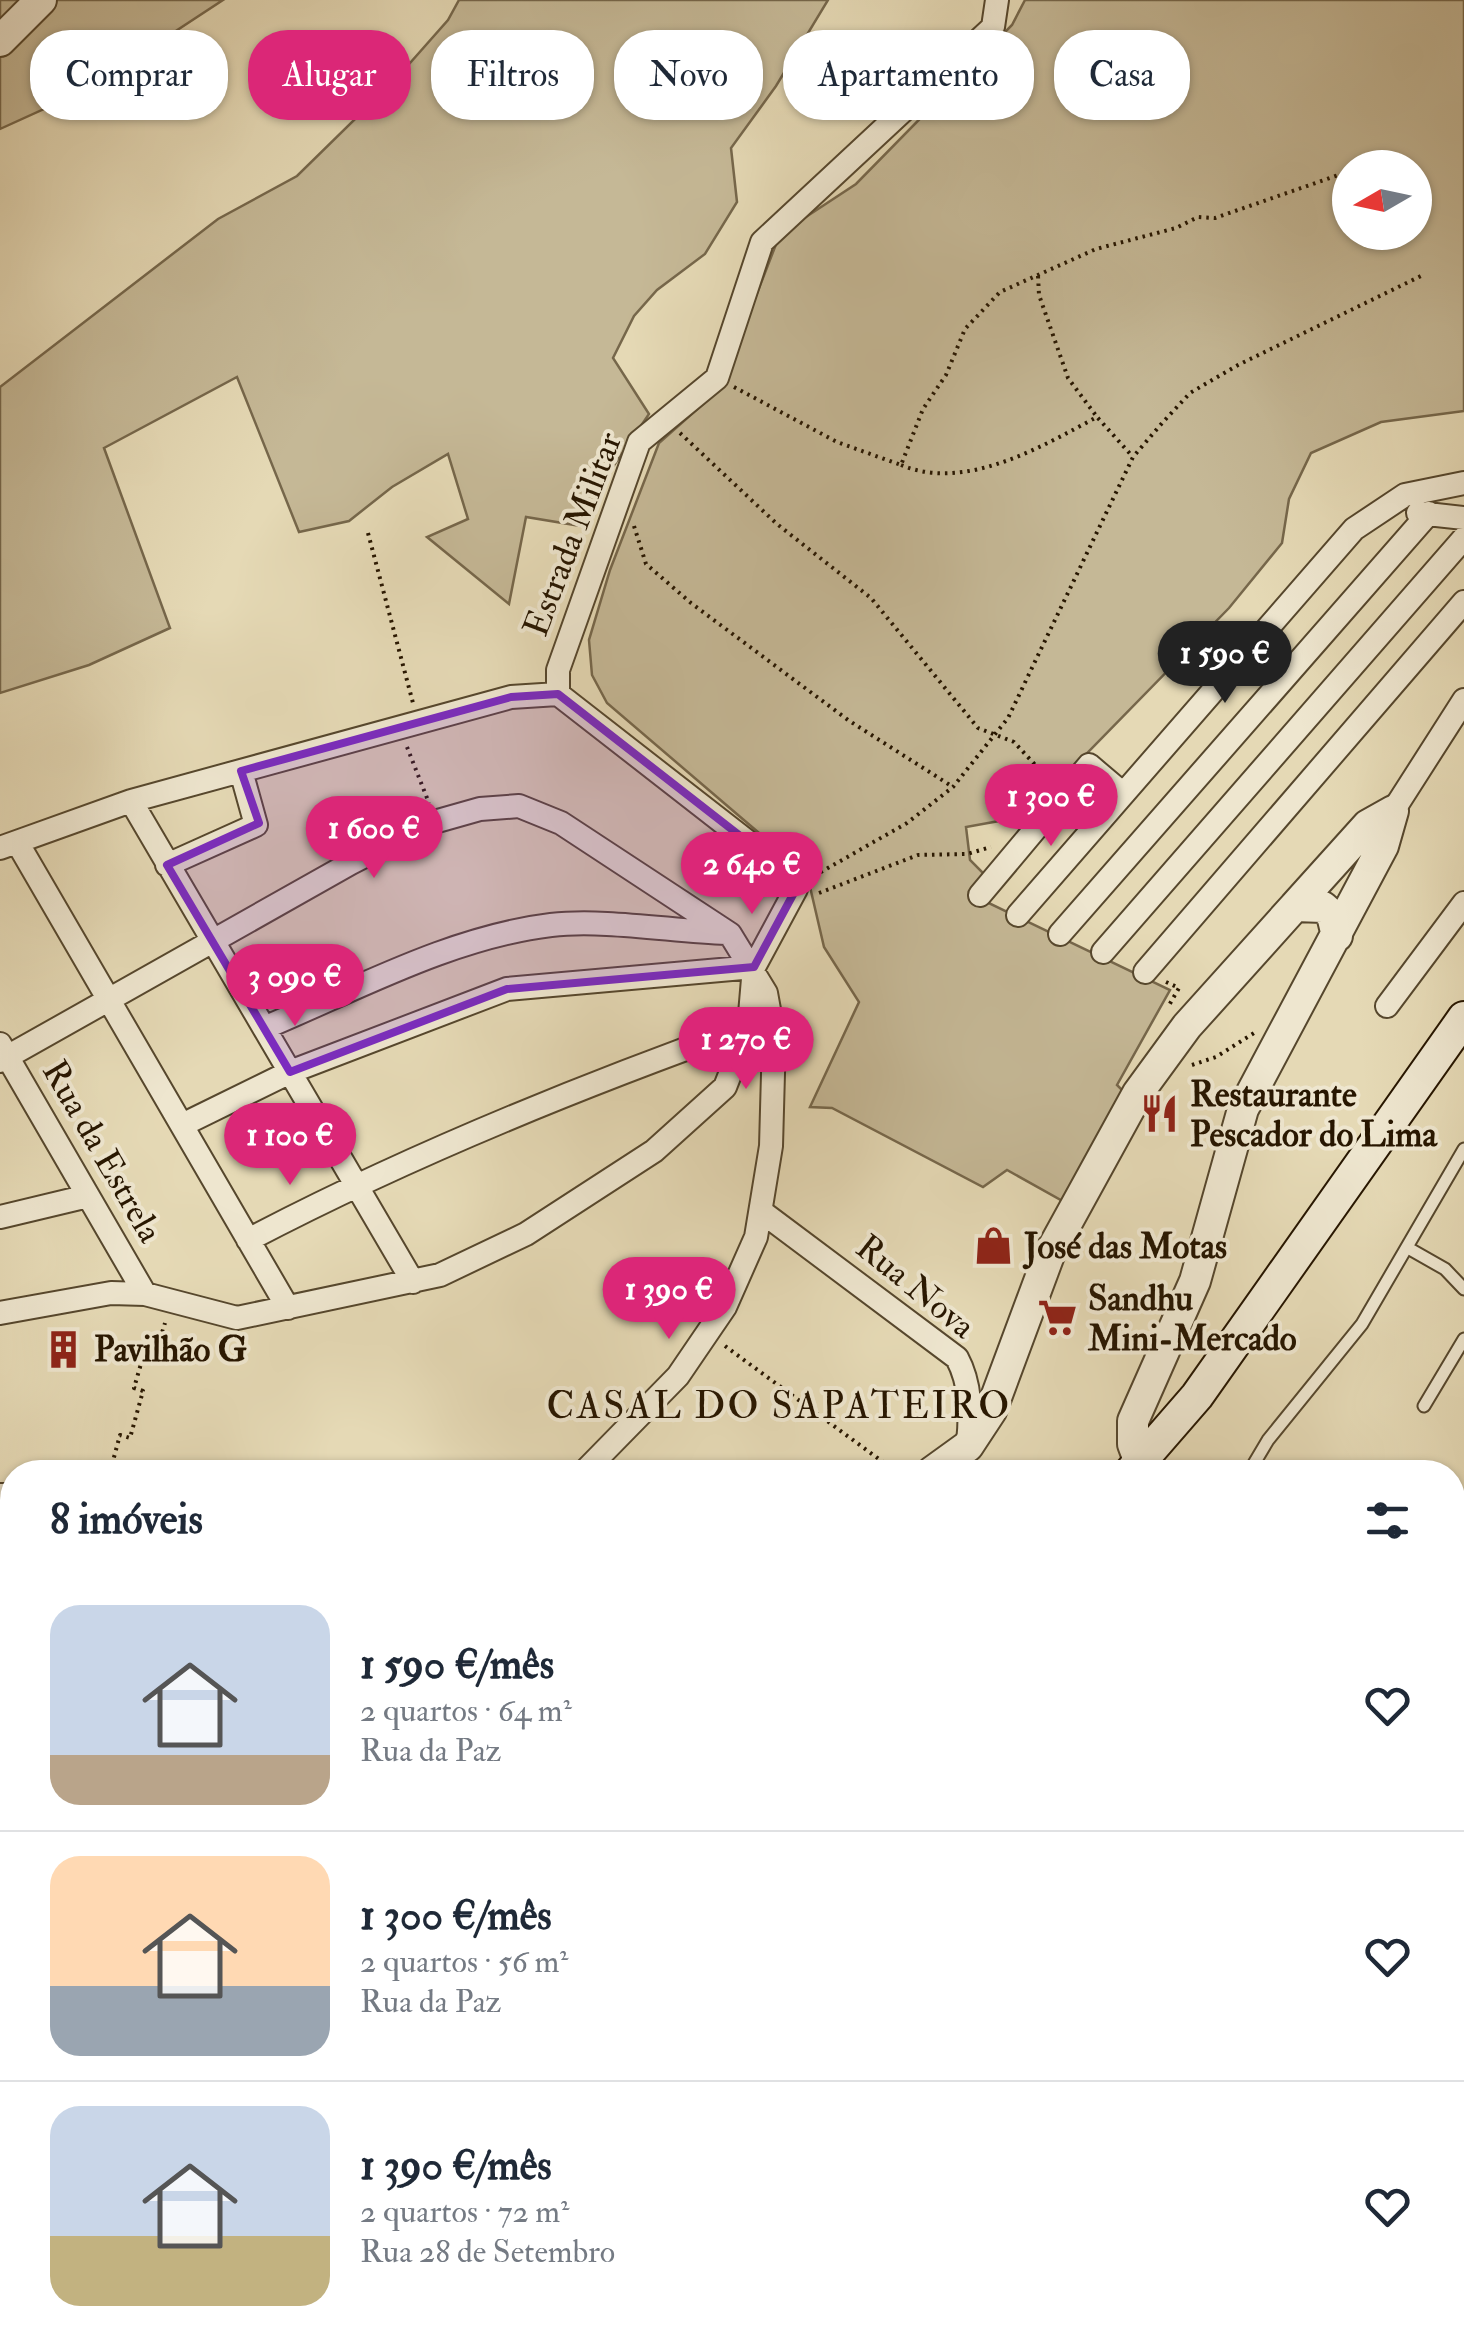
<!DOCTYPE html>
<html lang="pt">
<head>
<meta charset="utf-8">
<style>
	:root { --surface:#fff; --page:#f2f2f3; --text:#1f2937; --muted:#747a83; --line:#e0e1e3; --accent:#db2777 }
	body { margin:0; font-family:"IM FELL Double Pica",serif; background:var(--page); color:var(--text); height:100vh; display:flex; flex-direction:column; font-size:38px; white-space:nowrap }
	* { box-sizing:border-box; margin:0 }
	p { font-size:32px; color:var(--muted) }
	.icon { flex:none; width:55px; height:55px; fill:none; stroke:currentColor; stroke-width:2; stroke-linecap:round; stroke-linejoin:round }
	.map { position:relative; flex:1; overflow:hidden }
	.side { position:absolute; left:0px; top:1460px; width:1465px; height:892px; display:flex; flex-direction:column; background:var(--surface); border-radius:40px 40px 0 0; box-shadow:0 2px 8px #0004 }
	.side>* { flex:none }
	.hud { position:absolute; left:30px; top:30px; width:1405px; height:90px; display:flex; gap:20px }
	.needle { width:65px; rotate:261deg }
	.fabs { position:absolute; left:1332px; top:150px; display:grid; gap:20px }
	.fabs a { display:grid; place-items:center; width:100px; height:100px; border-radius:50%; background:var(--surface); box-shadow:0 2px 8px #0004; font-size:50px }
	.price { position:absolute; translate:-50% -85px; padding:0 22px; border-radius:35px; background:var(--accent); color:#fff; font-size:32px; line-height:65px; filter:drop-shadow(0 2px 5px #0008) }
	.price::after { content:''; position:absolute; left:50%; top:60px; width:30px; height:22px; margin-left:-15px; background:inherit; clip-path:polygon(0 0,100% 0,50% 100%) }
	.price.current { background:#222; color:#fff }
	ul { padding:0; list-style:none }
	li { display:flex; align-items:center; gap:30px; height:250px; padding:0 50px }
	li+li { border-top:2px solid var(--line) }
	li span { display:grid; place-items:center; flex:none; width:280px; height:200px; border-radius:30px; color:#555 }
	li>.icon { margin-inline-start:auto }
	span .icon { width:120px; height:120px; fill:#fffc; stroke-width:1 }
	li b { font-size:42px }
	h2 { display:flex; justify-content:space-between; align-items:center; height:120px; padding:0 50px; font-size:42px }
	.tag { padding:0 35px; border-radius:40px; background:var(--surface); box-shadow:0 2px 8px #0004; font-size:35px; line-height:90px }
	.tag.current { background:var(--accent); color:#fff }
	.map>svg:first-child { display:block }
</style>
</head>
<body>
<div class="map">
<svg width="1464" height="2351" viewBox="0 0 1464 2351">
	<rect width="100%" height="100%" fill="#e5d9b5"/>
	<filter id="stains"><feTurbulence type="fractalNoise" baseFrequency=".002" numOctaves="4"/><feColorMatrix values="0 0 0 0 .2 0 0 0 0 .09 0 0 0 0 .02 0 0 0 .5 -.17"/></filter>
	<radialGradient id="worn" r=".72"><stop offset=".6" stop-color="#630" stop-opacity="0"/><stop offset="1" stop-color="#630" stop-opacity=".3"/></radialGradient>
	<path fill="#c5b896" stroke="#76674b" stroke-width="2.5" fill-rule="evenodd" d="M0,0H223L86,90L0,129Z
		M459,0H828L776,86L731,148L737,202L705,254L657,290L634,316L613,358L649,414L606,477L587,527L526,517L509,604L427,537L468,519L448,454L392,487L349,521L299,532L237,377L104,448L170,628L89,665L0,693V387L218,219L297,176L395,80L448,20Z
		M1025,0H1464V411L1381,422L1311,453L1289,499L1282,543L1229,608L1054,787L1010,819L966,827L970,860L986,876L970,894L1170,990L1117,1085L1127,1095L1068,1204L1007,1170L983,1187L832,1108L810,1107L859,1002L824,947L807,874L607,703L592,675L589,640L610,570L659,443L720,389L780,234L856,184L1012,25ZM1350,168H1415V232H1350Z"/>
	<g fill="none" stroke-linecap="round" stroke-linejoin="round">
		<defs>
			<path id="service" d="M1408,1248L1445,1269L1464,1289
				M1424,1406L1464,1339
				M1249,1472L1268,1440L1362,1324L1464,1149"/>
			<path id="minor" d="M1418,513L1464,518
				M558,694V670L639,442L717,378L762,242L993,27L997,0
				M131,801L413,1282
				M1393,811L1464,700
				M17,842L288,1308
				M0,848L131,801L511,697L558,694
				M167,865L256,825L241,771
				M980,895L1089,765L1122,793
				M1018,915L1354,529L1405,495L1464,483
				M1060,934L1429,513
				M1103,952L1464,538
				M1145,972L1464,602
				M1387,1006L1464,903
				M264,1028C355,990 451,937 551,925C604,919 672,931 726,933
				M0,1044L145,1294
				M0,1061L351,863L427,824L480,809L519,806L561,823L730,934L766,993L774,1037L771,1146L756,1237L725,1307L678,1376L584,1472
				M182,1125L290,1072L507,989L754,967
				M762,1212L957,1358C971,1384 971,1414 968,1443
				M0,1217L88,1196
				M248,1240C410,1155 578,1087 749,1026
				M0,1313L111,1293L145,1294L237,1318L440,1275L526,1234L654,1151L725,1087L749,1026L754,967L796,889L789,874L558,694
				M0,1678L12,1679
				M0,1937L12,1890
				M1,2323L12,2284
				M152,2340L155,2351
				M640,2351L643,2340"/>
			<path id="tertiary" d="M0,41L41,0
				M1295,906L1368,825L1393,811
				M1140,1463L1133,1444V1421L1195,1281L1243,1109L1383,846L1393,811
				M932,1472L968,1446L991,1411L1049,1255L1138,1093L1187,1026L1295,906L1323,907L1332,915L1337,936
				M0,1499H12
				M1452,1713L1464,1708"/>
			<path id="secondary" d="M1131,1472L1197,1396L1464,1018
				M915,2351L916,2340"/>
		</defs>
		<use href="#service" stroke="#56472d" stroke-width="15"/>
		<use href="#minor" stroke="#56472d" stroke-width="26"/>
		<use href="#tertiary" stroke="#56472d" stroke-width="34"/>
		<use href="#secondary" stroke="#271600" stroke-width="36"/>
		<path stroke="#271600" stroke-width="4" stroke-dasharray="2.5 5" stroke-linecap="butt" d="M1364,168L1368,166
			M1038,276L1039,295L1068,378L1097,417
			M734,387L837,442L901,465L923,409L946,375L965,329L1000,292L1096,249L1176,228L1198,217L1215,218L1350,171
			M680,433L777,524L871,598L978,728L1014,742L1038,768
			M901,465C965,492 1041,447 1097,417L1133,457
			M634,526L646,564L691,603L848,720L953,787
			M368,533L413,703
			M407,747L429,803
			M814,876L907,823L953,787L1008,718L1133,457L1163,422L1190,393L1238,365L1423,275
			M819,893L918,855L967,854L991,847
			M1166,982L1179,988L1168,1007
			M1192,1065L1216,1057L1254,1033
			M725,1346L887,1465L874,1472
			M110,1472L120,1435L130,1438L143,1391L134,1388L149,1336L160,1339L165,1323
			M311,2340L316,2351"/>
		<use href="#service" stroke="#eee6cf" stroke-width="11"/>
		<use href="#minor" stroke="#eee6cf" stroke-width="22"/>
		<use href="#tertiary" stroke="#eee6cf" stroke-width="30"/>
		<use href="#secondary" stroke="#eee6cf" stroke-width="32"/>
	</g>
	<path fill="#7b2cbf" fill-opacity="0.2" stroke="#7b2cbf" stroke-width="8" stroke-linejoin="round" d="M558,694L789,874L796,889L754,967L507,989L290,1072L167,865L259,823L241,771L511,697Z"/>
	<defs>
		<symbol id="restaurant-bare" viewBox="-9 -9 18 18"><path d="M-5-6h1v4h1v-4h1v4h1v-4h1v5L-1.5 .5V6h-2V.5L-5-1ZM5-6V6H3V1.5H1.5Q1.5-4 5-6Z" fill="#8f2418" stroke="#eee6cf" stroke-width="2.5" paint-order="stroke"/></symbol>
		<symbol id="shop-bare" viewBox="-9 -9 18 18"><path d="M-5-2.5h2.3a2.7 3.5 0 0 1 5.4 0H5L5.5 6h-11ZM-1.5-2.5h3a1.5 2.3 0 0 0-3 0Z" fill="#8f2418" stroke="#eee6cf" stroke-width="2.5" paint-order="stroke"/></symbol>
		<symbol id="supermarket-bare" viewBox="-9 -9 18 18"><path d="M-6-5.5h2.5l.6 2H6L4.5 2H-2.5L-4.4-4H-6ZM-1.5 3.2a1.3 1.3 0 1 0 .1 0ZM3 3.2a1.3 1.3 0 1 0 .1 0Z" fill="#8f2418" stroke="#eee6cf" stroke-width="2.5" paint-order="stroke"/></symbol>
		<symbol id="building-bare" viewBox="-9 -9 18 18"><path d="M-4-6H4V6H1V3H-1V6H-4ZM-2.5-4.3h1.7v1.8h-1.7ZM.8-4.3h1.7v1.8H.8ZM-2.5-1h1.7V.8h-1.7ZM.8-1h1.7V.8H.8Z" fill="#8f2418" stroke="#eee6cf" stroke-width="2.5" paint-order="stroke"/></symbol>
	</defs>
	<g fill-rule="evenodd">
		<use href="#restaurant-bare" x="1132" y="1086" width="55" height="55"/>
		<use href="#shop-bare" x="966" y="1218" width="55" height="55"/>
		<use href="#supermarket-bare" x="1030" y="1290" width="55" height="55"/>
		<use href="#building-bare" x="36" y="1322" width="55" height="55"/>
	</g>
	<g text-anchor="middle" stroke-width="8" stroke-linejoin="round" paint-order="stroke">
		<g font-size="35" fill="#271600" stroke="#eee6cf">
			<text transform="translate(572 534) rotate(-69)" y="12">Estrada Militar</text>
			<text transform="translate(103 1151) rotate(60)" y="12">Rua da Estrela</text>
			<text transform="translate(916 1286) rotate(39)" y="12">Rua Nova</text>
		</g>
		<g font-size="35" font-weight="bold" fill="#271600" stroke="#eee6cf" text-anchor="start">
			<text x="1190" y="1106">Restaurante<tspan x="1190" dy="40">Pescador do Lima</tspan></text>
			<text x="1024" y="1258">José das Motas</text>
			<text x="1088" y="1310">Sandhu<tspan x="1088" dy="40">Mini-Mercado</tspan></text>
			<text x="94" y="1361">Pavilhão G</text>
		</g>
		<g font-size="38" letter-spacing="2.5" fill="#271600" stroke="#eee6cf">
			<text x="779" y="1418">CASAL DO SAPATEIRO</text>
		</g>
	</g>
	<rect width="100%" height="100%" filter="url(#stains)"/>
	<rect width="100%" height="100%" fill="url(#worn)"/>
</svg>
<div class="fabs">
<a><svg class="needle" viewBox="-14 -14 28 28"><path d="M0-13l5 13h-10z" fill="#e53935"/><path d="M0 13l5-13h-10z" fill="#747a83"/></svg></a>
</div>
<b class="price current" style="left:1225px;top:706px">1 590 €</b>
<b class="price" style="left:1051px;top:849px">1 300 €</b>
<b class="price" style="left:374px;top:881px">1 600 €</b>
<b class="price" style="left:752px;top:917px">2 640 €</b>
<b class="price" style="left:295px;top:1029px">3 090 €</b>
<b class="price" style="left:746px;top:1092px">1 270 €</b>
<b class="price" style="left:290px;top:1188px">1 100 €</b>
<b class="price" style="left:669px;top:1342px">1 390 €</b>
<div class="hud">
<a class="tag">Comprar</a>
<a class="tag current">Alugar</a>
<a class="tag">Filtros</a>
<a class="tag">Novo</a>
<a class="tag">Apartamento</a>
<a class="tag">Casa</a>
</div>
<section class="side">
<h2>8 imóveis<svg class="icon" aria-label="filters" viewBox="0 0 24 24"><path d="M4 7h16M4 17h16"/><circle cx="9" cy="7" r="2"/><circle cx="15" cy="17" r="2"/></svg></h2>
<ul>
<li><span style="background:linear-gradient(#c9d6e8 75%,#b9a48a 0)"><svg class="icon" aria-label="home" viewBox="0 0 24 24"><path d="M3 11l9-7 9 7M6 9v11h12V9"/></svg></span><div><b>1 590 €/mês</b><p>2 quartos · 64 m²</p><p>Rua da Paz</p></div><svg class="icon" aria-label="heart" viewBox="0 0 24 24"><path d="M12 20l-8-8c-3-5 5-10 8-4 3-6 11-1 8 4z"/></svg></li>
<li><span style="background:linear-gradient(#ffd9b3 65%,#9aa5b1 0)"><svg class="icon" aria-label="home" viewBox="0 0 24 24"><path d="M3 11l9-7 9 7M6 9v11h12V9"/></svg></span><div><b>1 300 €/mês</b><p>2 quartos · 56 m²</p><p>Rua da Paz</p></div><svg class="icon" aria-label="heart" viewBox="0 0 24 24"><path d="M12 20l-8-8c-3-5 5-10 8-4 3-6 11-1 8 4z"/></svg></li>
<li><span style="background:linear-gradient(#c9d6e8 65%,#c2b280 0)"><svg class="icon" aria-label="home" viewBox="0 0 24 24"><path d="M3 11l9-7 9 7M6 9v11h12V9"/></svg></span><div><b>1 390 €/mês</b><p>2 quartos · 72 m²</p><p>Rua 28 de Setembro</p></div><svg class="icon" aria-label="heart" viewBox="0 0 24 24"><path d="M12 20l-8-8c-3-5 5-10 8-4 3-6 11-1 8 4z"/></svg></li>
</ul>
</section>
</div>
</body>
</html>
